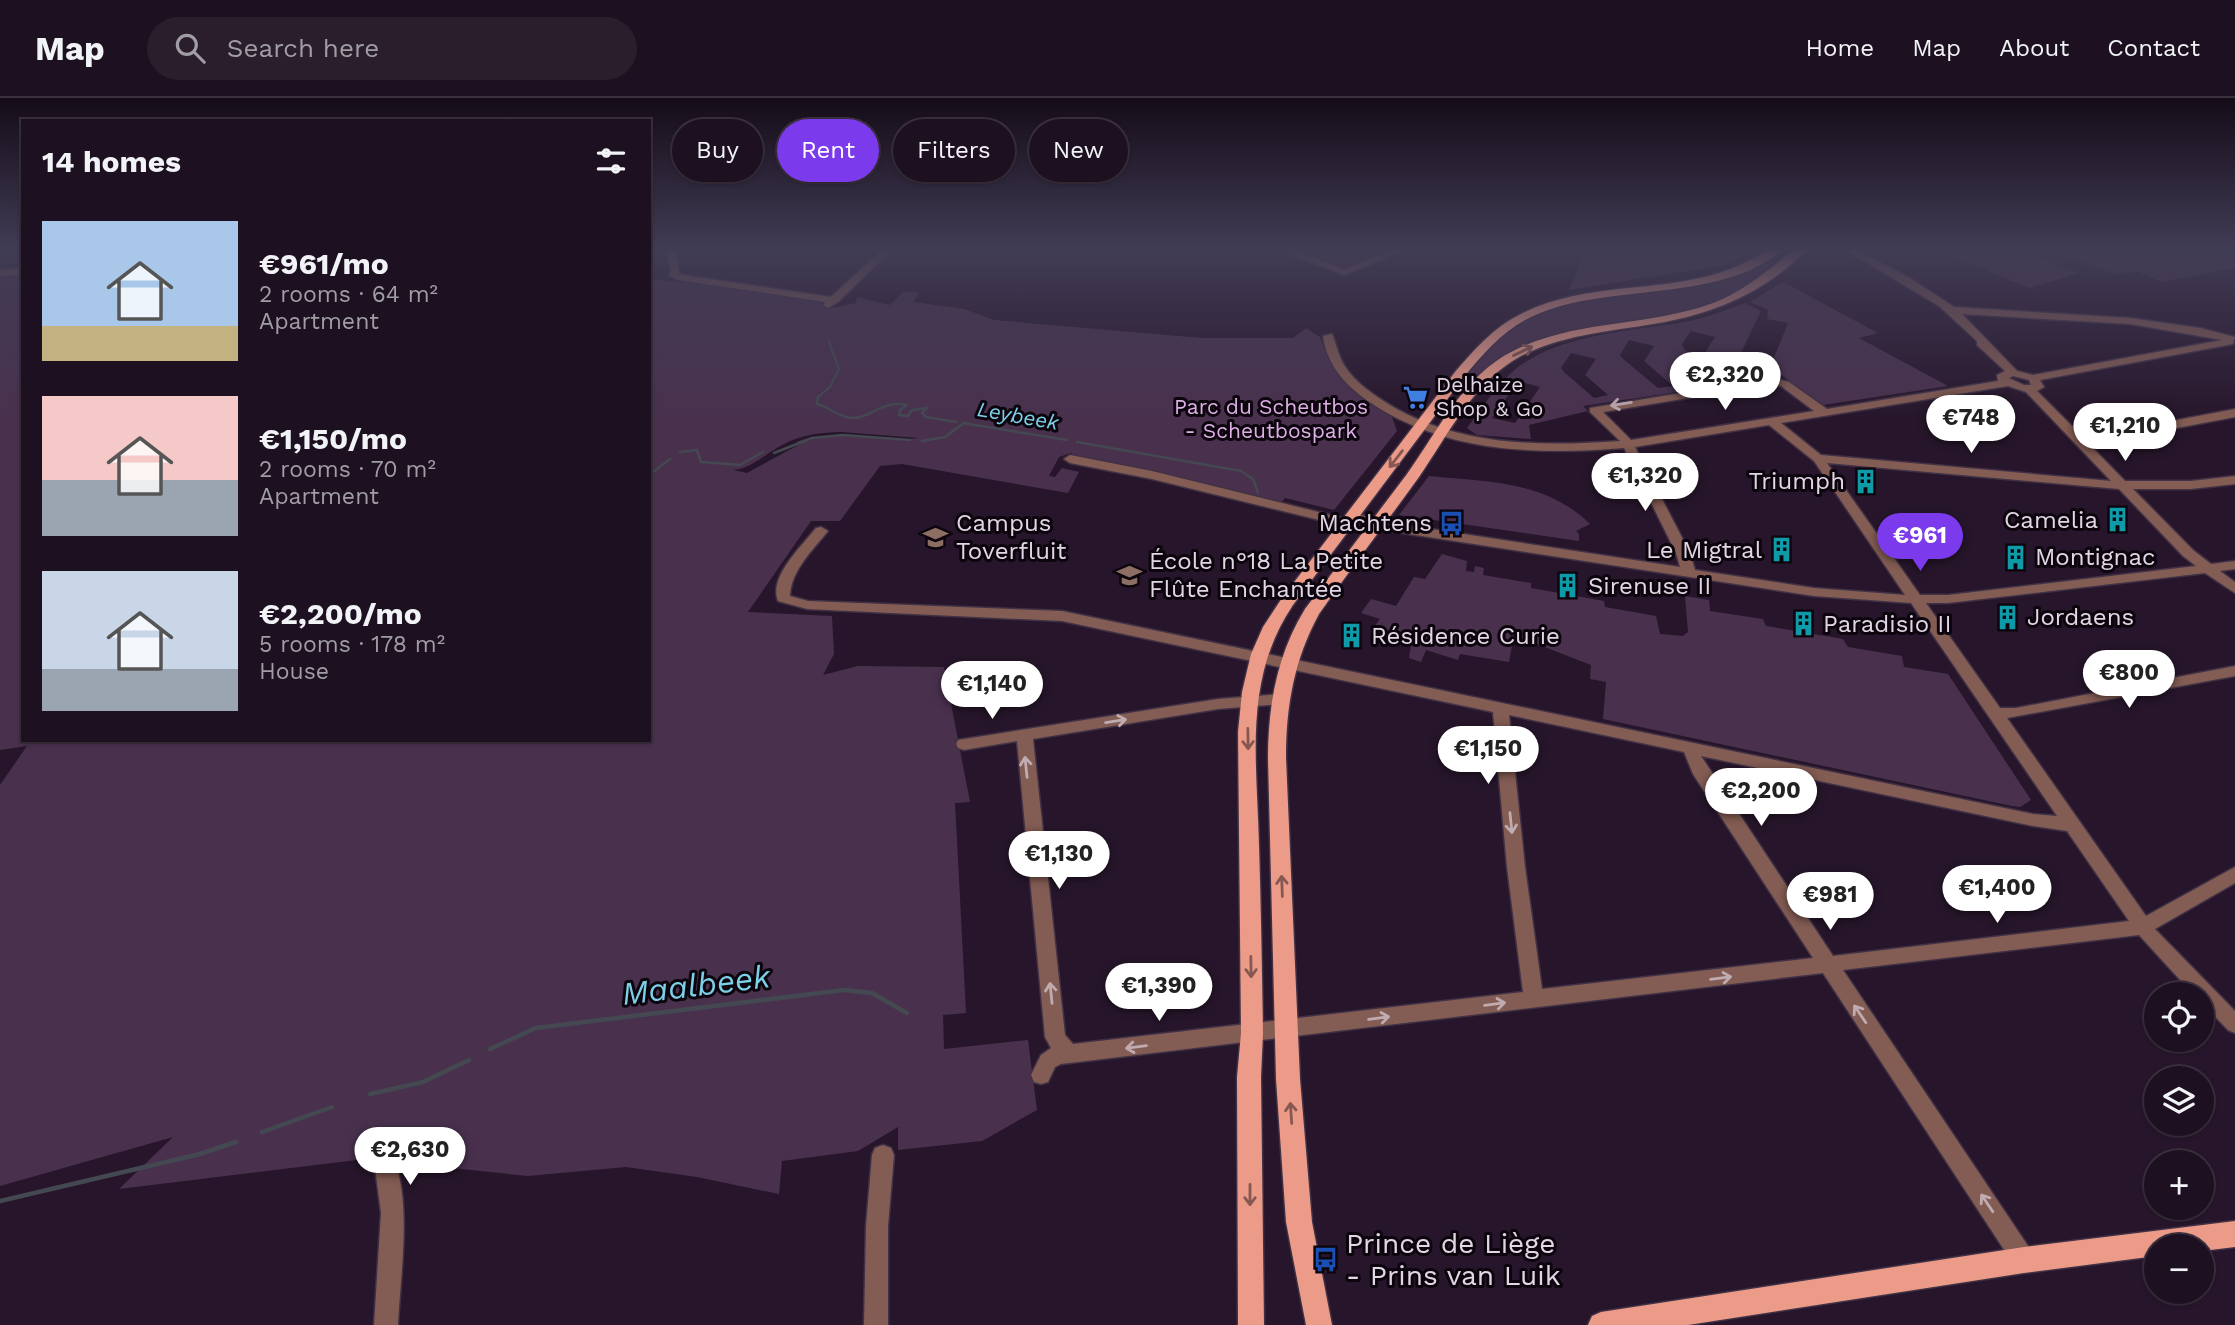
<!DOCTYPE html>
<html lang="en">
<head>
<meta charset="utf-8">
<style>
	:root { --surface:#1d1020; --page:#2a1e2d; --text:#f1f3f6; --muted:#a09da5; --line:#3b303e; --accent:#7c3aed }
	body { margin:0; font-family:"Work Sans",sans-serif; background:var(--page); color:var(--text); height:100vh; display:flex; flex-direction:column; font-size:26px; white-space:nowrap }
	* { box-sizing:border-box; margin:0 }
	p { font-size:23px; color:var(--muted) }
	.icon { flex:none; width:38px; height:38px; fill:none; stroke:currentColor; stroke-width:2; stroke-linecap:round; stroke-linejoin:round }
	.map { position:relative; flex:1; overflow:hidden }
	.panel { position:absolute; left:21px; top:21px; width:630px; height:623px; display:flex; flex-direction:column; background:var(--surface); border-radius:0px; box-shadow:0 2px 5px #0004,0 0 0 2px var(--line) }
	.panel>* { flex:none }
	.top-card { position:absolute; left:672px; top:21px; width:665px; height:63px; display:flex; gap:14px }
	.controls { position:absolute; left:2144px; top:884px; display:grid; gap:14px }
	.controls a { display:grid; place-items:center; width:70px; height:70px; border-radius:50%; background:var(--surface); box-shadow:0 2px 5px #0004,0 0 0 2px var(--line); font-size:35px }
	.price { position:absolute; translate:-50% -60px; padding:0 16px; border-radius:24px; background:#fff; color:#222; font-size:23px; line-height:46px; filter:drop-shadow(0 2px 4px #0008) }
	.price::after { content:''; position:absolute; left:50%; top:42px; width:21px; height:16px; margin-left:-10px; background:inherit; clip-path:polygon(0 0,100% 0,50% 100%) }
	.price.selected { background:var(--accent); color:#fff }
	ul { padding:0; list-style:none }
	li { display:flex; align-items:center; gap:21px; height:175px; padding:0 21px }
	li span { display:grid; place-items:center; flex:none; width:196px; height:140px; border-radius:0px; color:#555 }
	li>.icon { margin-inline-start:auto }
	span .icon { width:84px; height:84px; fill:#fffc; stroke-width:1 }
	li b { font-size:30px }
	h2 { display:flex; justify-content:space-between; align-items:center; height:84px; padding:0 21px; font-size:30px }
	.tag { padding:0 24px; border-radius:32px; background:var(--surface); box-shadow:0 2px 5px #0004,0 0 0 2px var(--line); font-size:24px; line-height:63px }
	.tag.selected { background:var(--accent); color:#fff }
	header { display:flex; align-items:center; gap:42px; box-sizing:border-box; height:98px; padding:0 35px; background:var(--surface); border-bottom:2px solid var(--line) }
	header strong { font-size:33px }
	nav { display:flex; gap:38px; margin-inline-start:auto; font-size:24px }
	.search { width:490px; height:63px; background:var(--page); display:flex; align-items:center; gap:18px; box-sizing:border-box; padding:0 24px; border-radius:38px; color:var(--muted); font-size:26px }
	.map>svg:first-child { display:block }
</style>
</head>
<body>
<header>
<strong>Map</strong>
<div class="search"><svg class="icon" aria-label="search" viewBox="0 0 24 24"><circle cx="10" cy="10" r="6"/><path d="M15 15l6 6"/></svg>Search here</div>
<nav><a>Home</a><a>Map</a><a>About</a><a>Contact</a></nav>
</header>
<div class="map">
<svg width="2235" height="1227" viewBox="0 0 2235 1227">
	<rect width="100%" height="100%" fill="#27162b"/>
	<path fill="#49314e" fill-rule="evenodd" d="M1290,150H1388L1343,169L1334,168Z
		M1587,150H1759L1725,167L1569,192Z
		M1933,150H2016L2079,175L2029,190Z
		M2052,150H2224L2235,158V170L2162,184L2136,173L2117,176L2083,165Z
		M1766,163L1777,165L1733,197L1695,213L1543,242L1480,278L1468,274C1525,190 1612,203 1699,184C1722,179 1744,170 1766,163Z
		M23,176V642H649V180L820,203L823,209L832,210L856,205L857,199L890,207L903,194H919L914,204L964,211L994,222L1202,240H1293L1306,230L1320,239L1327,258L1342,279L1361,297L1392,319L1397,333L1334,412L1285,400L1281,405L1080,360L1071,355L1059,359L1049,378L1055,379L1062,370L1079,374L1068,395L902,366L880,368L840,423H811L748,514L832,518L834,556L823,577L858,568L944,569L970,704L955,705L966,915L943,917L944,951L1028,942L1037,1012L982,1043L898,1052V1029L858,1053L782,1063L779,1096L697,1079L626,1069L528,1078L365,1061L119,1091L173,1039L0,1088V687L27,648L0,652V177ZM842,334L919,340C877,346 839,328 796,344L802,345L747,375L733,372C751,371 765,356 782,347C800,337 821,334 842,334Z
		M1783,184L1878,235L1859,240L1948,288L1823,307L1770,269L1788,225L1767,221L1768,212L1750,204Z
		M1745,205L1761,213L1738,261L1764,281L1583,308L1588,313L1529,327L1531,341L1477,337L1467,330C1484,308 1502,278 1527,263C1576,233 1639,233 1694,222C1711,218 1728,211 1745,205ZM1691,233L1715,239L1706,253L1738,277L1720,279L1684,251L1682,246ZM1629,242L1654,248L1644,263L1673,288L1658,290L1622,260L1620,257ZM1571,255L1596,261L1585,277L1608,297L1594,300L1564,274L1561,270ZM1521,284L1540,289L1515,325L1492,320L1515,288Z
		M1429,378C1487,384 1545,382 1590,426L1576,433L1579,436V443L1399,417Z
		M1442,456L1467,463L1466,473L1474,474L1475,468L1484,470L1483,477L1531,485V490L1604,503L1605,509L1656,518L1660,536L1683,538L1688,534L1685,498L1709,502L1710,513L1763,521L1766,528L1843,541L1848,549L1902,558L1904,569L1948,576L2031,702L2020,709L2012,708L1603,621L1606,584L1590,581L1591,567L1514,537L1509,564L1460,556L1458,562L1426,552L1421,564L1409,560L1411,547L1370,534L1380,521L1361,515L1371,501L1396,508L1414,479L1425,481Z"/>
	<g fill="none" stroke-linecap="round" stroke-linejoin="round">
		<path stroke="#444851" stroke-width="2.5" d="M829,244L839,271L830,289L818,299L817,306C830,309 839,320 853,320C870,321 882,301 907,307
			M907,307L900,312L899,317L908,318L912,312L927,310L922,315L926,319L956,324
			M963,325L1067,342
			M922,343L945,339L964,325
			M1077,344L1241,373L1253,381L1258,395
			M680,354L697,352L701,364L740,367L763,354
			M774,355L812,340L843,337L910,342
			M649,377L670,361"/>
		<path stroke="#444851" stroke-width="4.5" d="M490,951L536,930L844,892L872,895L907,915
			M370,996L423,984L469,962
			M262,1034L332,1009
			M0,1103L200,1056L236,1044"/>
		<defs>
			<path id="minor" d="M666,150H676L679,176L683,177L831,199L884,150H894L838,204L828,210L823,207L825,204L678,182L669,177L671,173Z
				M1275,150H1288L1344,171L1398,150H1411L1344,177Z
				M1842,150H1853L1908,179L1954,209L2130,220L2200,230L2235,239L2233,246L2040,282L2044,289L2037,293L2080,336H2103L2235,311V319L2103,344H2087L2125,383H2191L2235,378V386L2191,391H2133L2193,452L2211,466L2235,463V471L2220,473L2235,484V495L2205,475L1948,505H1926L2000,610H2016L2235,568V578L2007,620L2146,818L2235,769V785L2155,831L2235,913V935L2228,932L2202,905V896H2193L2139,837L1843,872L2032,1154L2036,1162L2032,1170L2024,1174L2016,1170L1823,875L1061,966L1055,969L1048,984L1041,986L1034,984L1031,977L1041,957L1051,950L1045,939L1017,643L964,652L958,650L956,646L958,642L1218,601L1280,596L1288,601L1280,606L1218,611L1033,641L1065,937L1073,946L1523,894L1507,769L1493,614L1062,523L807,511L778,503C768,479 802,448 816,430L821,429L828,433C813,452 791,472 790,498L808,503L1062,513L2033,716L2057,718L1911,505L1814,498L1376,431L1353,423V428L1348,429L1152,381L1070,365L1064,361L1070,357L1152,373L1351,422L1346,418L1353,414L1379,423L1680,469L1676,455L1624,350C1537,357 1446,355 1371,305C1347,289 1327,268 1323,238L1332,236C1337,247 1338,259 1346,270C1355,283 1368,293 1382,302C1452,348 1538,349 1620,343L1590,314V310L1773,280L1789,284L1827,311L1998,283L1997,277L2005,273L1977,247V243L1939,208ZM1962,216L2130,226L2222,242L2033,277L2017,273ZM2013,278L2029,282L2031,287H2024L2009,280ZM1773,286L1781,288L1814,313L1631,342L1603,314ZM2008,288L2026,294L2111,383L1821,357L1781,325ZM1769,327L1814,363L1905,497L1814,490L1695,472L1690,455L1635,349ZM1827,365L2119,391L2183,458L2196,468L1948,497H1920ZM1509,617L1684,654L1693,676L1813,860L1542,891L1525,769ZM1701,658L2033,728L2067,733L2129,823L1833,858Z
				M23,171V177L0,178V172Z
				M883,1047L891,1050L894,1057L888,1128V1227H864L866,1128L872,1057L875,1050Z
				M386,1060L394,1063C412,1104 400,1181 398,1227H374L381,1115L375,1070L378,1063Z"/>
			<path id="major" d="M1772,150H1784C1722,208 1602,182 1527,221C1501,235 1482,257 1464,279L1293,507C1243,581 1257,662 1259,747C1261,810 1262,872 1263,935L1261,979L1264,1227H1238L1237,979L1241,935L1238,634L1242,594L1251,556L1263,529L1282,500L1455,274C1474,252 1493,230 1519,217C1581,184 1654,195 1719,175C1738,169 1755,160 1772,150Z
				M1797,150H1808C1770,191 1719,214 1665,224C1616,233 1566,235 1521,258C1474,283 1448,337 1419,379C1386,425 1351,470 1319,516C1294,562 1286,608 1286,660L1300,981L1312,1124L1332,1227H1306L1286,1124L1276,981L1268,660C1268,608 1277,556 1305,511C1339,466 1373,421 1407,376C1438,333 1464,277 1513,253C1576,221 1648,229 1713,205C1745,193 1770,170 1797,150Z
				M2235,1123V1149L2202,1153V1148H2156V1158L2024,1175L1688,1227H1588L1592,1218L1601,1214L2024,1149Z"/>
		</defs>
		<use href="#minor" stroke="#413145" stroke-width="3"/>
		<use href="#major" stroke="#413145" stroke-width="3"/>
		<use href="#minor" fill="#835c53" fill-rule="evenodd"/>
		<use href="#major" fill="#eb9b88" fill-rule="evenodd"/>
	</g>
	<defs><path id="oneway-shaft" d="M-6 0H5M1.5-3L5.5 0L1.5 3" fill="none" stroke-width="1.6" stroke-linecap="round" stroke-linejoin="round" transform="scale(1.75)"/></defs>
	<g stroke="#875851">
		<use href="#oneway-shaft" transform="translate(1523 253) rotate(-25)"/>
		<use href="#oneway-shaft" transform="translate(1396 361) rotate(128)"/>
		<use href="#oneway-shaft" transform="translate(1248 641) rotate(89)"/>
		<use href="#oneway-shaft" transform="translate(1282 788) rotate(-92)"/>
		<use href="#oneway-shaft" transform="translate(1251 869) rotate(89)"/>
		<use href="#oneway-shaft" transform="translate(1291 1015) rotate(-94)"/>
		<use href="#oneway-shaft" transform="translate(1250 1097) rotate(90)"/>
	</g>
	<g stroke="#c0abb1">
		<use href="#oneway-shaft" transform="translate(1621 306) rotate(171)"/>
		<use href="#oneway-shaft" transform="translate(1116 623) rotate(-9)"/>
		<use href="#oneway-shaft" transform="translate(1026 669) rotate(-96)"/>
		<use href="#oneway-shaft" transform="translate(1511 725) rotate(84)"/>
		<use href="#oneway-shaft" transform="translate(1721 880) rotate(-7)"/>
		<use href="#oneway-shaft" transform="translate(1051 895) rotate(-96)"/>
		<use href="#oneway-shaft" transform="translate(1495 906) rotate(-7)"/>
		<use href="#oneway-shaft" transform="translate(1860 916) rotate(-124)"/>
		<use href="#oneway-shaft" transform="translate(1379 920) rotate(-7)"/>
		<use href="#oneway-shaft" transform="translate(1136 949) rotate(173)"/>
		<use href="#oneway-shaft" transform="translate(1987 1105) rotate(-124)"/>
	</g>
	<linearGradient id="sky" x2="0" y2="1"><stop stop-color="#150c18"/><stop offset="0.47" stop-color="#413c55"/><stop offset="1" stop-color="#413c55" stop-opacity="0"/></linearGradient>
	<rect width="2235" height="321" fill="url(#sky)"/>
	<defs>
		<symbol id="supermarket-bare" viewBox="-9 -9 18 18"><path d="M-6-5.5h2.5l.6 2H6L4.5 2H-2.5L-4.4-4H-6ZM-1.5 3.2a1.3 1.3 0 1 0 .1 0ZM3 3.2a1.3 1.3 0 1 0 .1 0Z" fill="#3f7fe0" stroke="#0c050d" stroke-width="2.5" paint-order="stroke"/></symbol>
		<symbol id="building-bare" viewBox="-9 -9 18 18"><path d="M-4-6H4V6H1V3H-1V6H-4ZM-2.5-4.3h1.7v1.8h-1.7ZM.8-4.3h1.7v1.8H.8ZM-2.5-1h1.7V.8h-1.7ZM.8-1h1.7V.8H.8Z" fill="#0f9aa8" stroke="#0c050d" stroke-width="2.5" paint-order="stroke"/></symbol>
		<symbol id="bus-bare" viewBox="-9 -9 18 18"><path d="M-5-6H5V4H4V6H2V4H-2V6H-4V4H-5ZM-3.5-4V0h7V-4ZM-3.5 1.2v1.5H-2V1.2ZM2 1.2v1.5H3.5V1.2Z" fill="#1a4fb4" stroke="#0c050d" stroke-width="2.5" paint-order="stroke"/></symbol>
		<symbol id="school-bare" viewBox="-9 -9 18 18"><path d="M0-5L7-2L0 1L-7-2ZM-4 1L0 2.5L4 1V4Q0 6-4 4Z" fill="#8d6e63" stroke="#0c050d" stroke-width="2.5" paint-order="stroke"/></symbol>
	</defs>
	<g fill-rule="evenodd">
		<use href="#supermarket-bare" x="1398" y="282" width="35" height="35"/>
		<use href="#building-bare" x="1848" y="366" width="35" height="35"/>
		<use href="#building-bare" x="2100" y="404" width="35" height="35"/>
		<use href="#bus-bare" x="1434" y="408" width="35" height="35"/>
		<use href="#school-bare" x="918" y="422" width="35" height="35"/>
		<use href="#building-bare" x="1764" y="434" width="35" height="35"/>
		<use href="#building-bare" x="1998" y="442" width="35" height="35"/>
		<use href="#school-bare" x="1112" y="460" width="35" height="35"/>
		<use href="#building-bare" x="1550" y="470" width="35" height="35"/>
		<use href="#building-bare" x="1990" y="502" width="35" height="35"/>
		<use href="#building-bare" x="1786" y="508" width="35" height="35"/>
		<use href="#building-bare" x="1334" y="520" width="35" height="35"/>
		<use href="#bus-bare" x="1308" y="1144" width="35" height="35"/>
	</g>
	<g text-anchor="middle" stroke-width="6" stroke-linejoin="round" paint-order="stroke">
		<g font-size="21" fill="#e1d6e4" stroke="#0c050d" text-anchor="start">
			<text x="1436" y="294">Delhaize<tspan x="1436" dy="24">Shop &amp; Go</tspan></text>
		</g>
		<g font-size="21" fill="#dcafe5" stroke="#0c050d">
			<text x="1271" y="316">Parc du Scheutbos<tspan x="1271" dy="24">- Scheutbospark</tspan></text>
		</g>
		<g font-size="21" font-style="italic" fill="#7cd0e8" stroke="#0c050d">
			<text transform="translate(1018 318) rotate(10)" y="7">Leybeek</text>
		</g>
		<g font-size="24" fill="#e1d6e4" stroke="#0c050d" text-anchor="start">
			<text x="1845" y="391" text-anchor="end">Triumph</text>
			<text x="2098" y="430" text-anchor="end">Camelia</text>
			<text x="956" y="433">Campus<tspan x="956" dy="28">Toverfluit</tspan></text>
			<text x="1432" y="433" text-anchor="end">Machtens</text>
			<text x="1762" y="460" text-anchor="end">Le Migtral</text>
			<text x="2035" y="467">Montignac</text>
			<text x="1149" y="471">École n°18 La Petite<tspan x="1149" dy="28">Flûte Enchantée</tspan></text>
			<text x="1588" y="496">Sirenuse II</text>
			<text x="2027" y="527">Jordaens</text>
			<text x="1823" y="534">Paradisio II</text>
			<text x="1371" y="546">Résidence Curie</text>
		</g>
		<g font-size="28" fill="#e1d6e4" stroke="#0c050d" text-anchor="start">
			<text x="1346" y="1155">Prince de Liège<tspan x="1346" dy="32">- Prins van Luik</tspan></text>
		</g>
		<g font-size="32" font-style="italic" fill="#7cd0e8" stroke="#0c050d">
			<text transform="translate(696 887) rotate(-7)" y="11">Maalbeek</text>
		</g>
	</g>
</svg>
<div class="controls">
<a><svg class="icon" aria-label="locate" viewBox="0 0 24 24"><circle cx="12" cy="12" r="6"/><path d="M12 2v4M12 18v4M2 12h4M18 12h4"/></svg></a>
<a><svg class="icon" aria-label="layers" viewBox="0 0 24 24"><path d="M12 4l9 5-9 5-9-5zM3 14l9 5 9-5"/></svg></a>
<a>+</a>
<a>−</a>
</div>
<b class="price" style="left:1725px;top:314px">€2,320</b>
<b class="price" style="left:1971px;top:357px">€748</b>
<b class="price" style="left:2125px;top:365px">€1,210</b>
<b class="price" style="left:1645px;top:415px">€1,320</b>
<b class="price selected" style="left:1920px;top:475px">€961</b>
<b class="price" style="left:2129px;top:612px">€800</b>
<b class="price" style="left:992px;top:623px">€1,140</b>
<b class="price" style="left:1488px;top:688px">€1,150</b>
<b class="price" style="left:1761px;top:730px">€2,200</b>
<b class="price" style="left:1059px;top:793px">€1,130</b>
<b class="price" style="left:1997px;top:827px">€1,400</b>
<b class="price" style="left:1830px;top:834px">€981</b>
<b class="price" style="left:1159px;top:925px">€1,390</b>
<b class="price" style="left:410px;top:1089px">€2,630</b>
<div class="top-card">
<a class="tag">Buy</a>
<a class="tag selected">Rent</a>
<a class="tag">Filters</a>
<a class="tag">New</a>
</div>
<section class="panel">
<h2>14 homes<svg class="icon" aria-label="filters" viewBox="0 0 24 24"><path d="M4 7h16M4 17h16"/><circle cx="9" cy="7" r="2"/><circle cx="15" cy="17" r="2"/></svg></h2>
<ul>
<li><span style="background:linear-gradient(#a9c7e8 75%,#c2b280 0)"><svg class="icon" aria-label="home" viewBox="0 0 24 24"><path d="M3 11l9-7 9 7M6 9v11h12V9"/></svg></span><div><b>€961/mo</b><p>2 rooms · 64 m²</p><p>Apartment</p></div></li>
<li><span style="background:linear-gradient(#f6c9c9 60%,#9aa5b1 0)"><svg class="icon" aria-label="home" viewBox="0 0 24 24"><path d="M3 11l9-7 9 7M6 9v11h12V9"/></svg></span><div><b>€1,150/mo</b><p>2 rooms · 70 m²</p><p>Apartment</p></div></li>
<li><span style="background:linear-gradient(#c9d6e8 70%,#9aa5b1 0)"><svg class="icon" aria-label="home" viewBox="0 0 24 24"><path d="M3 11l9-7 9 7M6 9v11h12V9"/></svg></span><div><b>€2,200/mo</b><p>5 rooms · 178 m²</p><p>House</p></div></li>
</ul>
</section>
</div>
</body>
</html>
